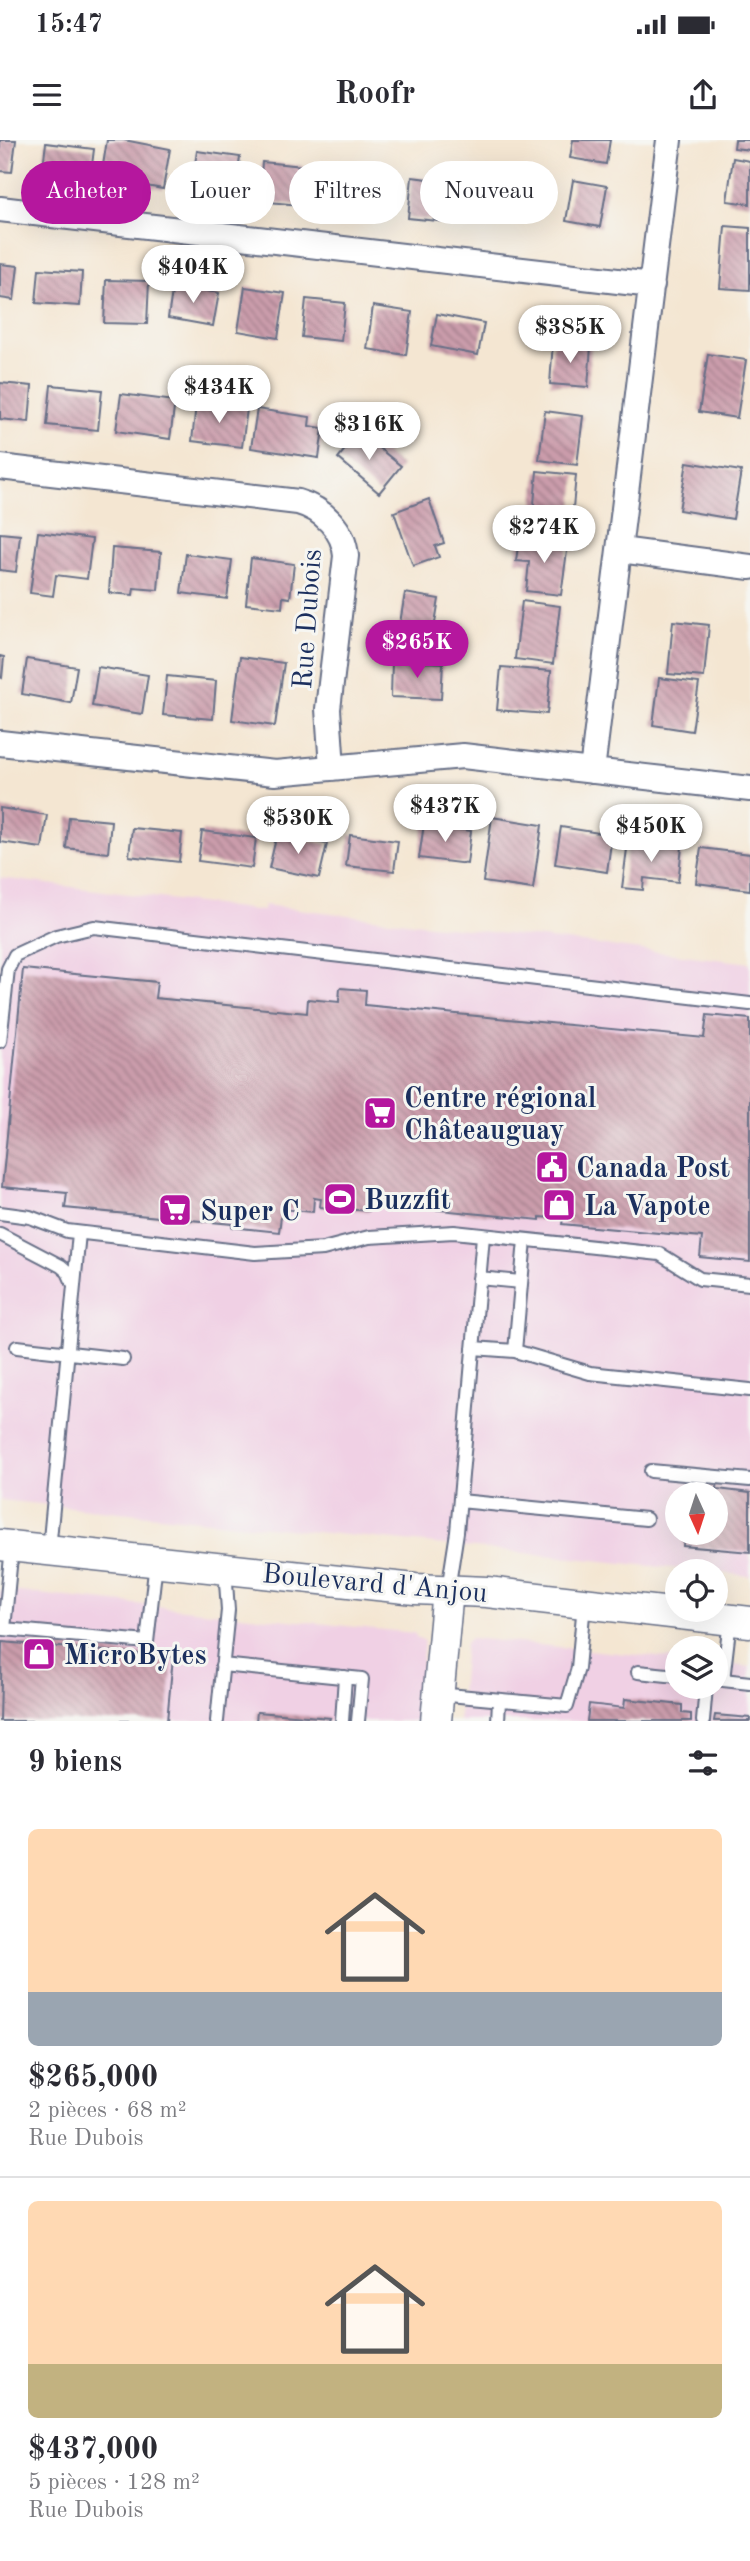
<!DOCTYPE html>
<html lang="fr">
<head>
<meta charset="utf-8">
<style>
	:root { --surface:#fff; --page:#f2f2f3; --text:#2b2b33; --muted:#7c7c81; --line:#e1e1e2; --accent:#b5179e }
	body { margin:0; font-family:"Old Standard TT",serif; background:var(--page); color:var(--text); height:100vh; display:flex; flex-direction:column; font-size:26px; white-space:nowrap }
	* { box-sizing:border-box; margin:0 }
	p { font-size:23px; color:var(--muted) }
	.icon { flex:none; width:38px; height:38px; fill:none; stroke:currentColor; stroke-width:2; stroke-linecap:round; stroke-linejoin:round }
	.map { position:relative; height:1581px; overflow:hidden }
	.sheet { display:flex; flex-direction:column; background:var(--surface); flex:1 }
	.sheet>* { flex:none }
	.banner { position:absolute; left:21px; top:21px; width:709px; height:63px; display:flex; gap:14px }
	.needle { width:46px; rotate:177deg }
	.controls { position:absolute; left:665px; top:1342px; display:grid; gap:14px }
	.controls a { display:grid; place-items:center; width:63px; height:63px; border-radius:50%; background:var(--surface); box-shadow:0 7px 28px #0002; font-size:35px }
	.price { position:absolute; translate:-50% -60px; padding:0 16px; border-radius:24px; background:#fff; color:#222; font-size:23px; line-height:46px; filter:drop-shadow(0 2px 4px #0008) }
	.price::after { content:''; position:absolute; left:50%; top:42px; width:21px; height:16px; margin-left:-10px; background:inherit; clip-path:polygon(0 0,100% 0,50% 100%) }
	.price.current { background:var(--accent); color:#fff }
	ul { padding:0; list-style:none }
	li { display:grid; align-content:center; gap:14px; height:371px; padding:0 28px }
	li+li { border-top:2px solid var(--line) }
	li span { display:grid; place-items:center; height:217px; border-radius:10px; color:#555 }
	li>.icon { margin-inline-start:auto }
	span .icon { width:126px; height:126px; fill:#fffc; stroke-width:1 }
	li b { font-size:30px }
	h2 { display:flex; justify-content:space-between; align-items:center; height:84px; padding:0 28px; font-size:30px }
	.chip { padding:0 24px; border-radius:32px; background:var(--surface); box-shadow:0 7px 28px #0002; font-size:24px; line-height:63px }
	.chip.current { background:var(--accent); color:#fff }
	.status { display:flex; justify-content:space-between; align-items:center; height:49px; padding:0 35px; background:var(--surface); direction:ltr }
	.status svg { height:19px; fill:currentColor }
	header { display:flex; justify-content:space-between; align-items:center; height:91px; padding:0 28px; background:var(--surface); font-size:32px; font-weight:800 }
	.map>svg:first-child { display:block }
</style>
</head>
<body>
<div class="status"><b>15:47</b><svg viewBox="0 0 49 12"><path d="M0 12V9h3v3zM5 12V6h3v6zM10 12V3h3v9zM15 12V0h3v12zM26 1h20v11H26zM47 4h2v5h-2z"/></svg></div>
<header><svg class="icon" aria-label="menu" viewBox="0 0 24 24"><path d="M4 6h16M4 12h16M4 18h16"/></svg>Roofr<svg class="icon" aria-label="share" viewBox="0 0 24 24"><path d="M12 15V3M7 8l5-5 5 5M5 13v7h14v-7"/></svg></header>
<div class="map">
<svg width="750" height="1581" viewBox="0 0 750 1581">
	<defs>
		<pattern id="building-back-hatch" width="6" height="6" patternUnits="userSpaceOnUse" patternTransform="scale(1.75)"><rect width="6" height="6" fill="#cb9cab"/><path d="M-1 5l2 2M0 0l6 6M5-1l2 2" fill="none" stroke="#a4808e"/></pattern>
	</defs>
	<rect width="100%" height="100%" fill="#f6f6f2"/>
	<filter id="ink" filterUnits="userSpaceOnUse"><feTurbulence type="fractalNoise" baseFrequency=".0143" numOctaves="2"/><feDisplacementMap in="SourceGraphic" scale="14" xChannelSelector="R" yChannelSelector="G"/><feConvolveMatrix kernelMatrix="1 2 1 2 8 2 1 2 1" color-interpolation-filters="sRGB"/></filter>
	<filter id="wash" filterUnits="userSpaceOnUse"><feTurbulence type="fractalNoise" baseFrequency=".00686" numOctaves="4" result="noise"/><feDisplacementMap in="SourceGraphic" scale="28" xChannelSelector="R" yChannelSelector="G"/><feGaussianBlur stdDeviation="1.57" result="paint"/><feColorMatrix in="noise" values="0 0 0 0 0 0 0 0 0 0 0 0 0 0 0 0 0 1.4 0 .05"/><feComposite in="paint" operator="in"/></filter>
	<g filter="url(#wash)">
		<rect width="100%" height="100%" fill="#f4e6d2"/>
		<path fill="#f0d0e4" fill-rule="evenodd" d="M0,738L263,771L264,765L750,823V1436L0,1360ZM677,1354H716V1393H677Z
			M0,1450L414,1493L418,1499L424,1500L417,1581H0Z
			M470,1498L677,1519V1547H716V1523L750,1527V1581H459L465,1503Z"/>
		<g id="blocks">
			<path fill="url(#building-back-hatch)" d="M0,0H16L12,32L0,31Z
				M107,0H124L170,9L163,49L101,38Z
				M573,0H610L606,24L570,18Z
				M735,0H750V10L734,8Z
				M46,3L94,9L90,41L42,35Z
				M197,11L240,17L234,60L207,56L208,46L192,44Z
				M733,18L750,21V64L727,61Z
				M262,22L303,26L299,65L259,61Z
				M341,29L380,33L376,73L337,70Z
				M412,37L452,42L448,82L408,78Z
				M573,40L607,46L600,87L566,81Z
				M725,86L750,88V150L720,148Z
				M0,124L18,126L14,160L0,158Z
				M39,129L82,132L80,166L36,163Z
				M106,140L149,141L147,184L104,183Z
				M173,145L219,153L213,186L168,178Z
				M245,147L285,153L278,198L238,191Z
				M306,159L345,163L341,201L302,197Z
				M373,166L412,172L406,215L367,209Z
				M437,174L484,183L478,215L431,206Z
				M553,202L591,206L588,247L550,244Z
				M708,214L746,220L737,278L699,272Z
				M0,243L32,246L29,282L0,279Z
				M51,245L102,250L98,290L47,285Z
				M121,254L175,261L170,299L116,291Z
				M196,264L247,269L242,307L192,301Z
				M257,269L310,277L309,286L323,288L319,318L251,308Z
				M545,271L583,276L577,325L539,320Z
				M359,292L401,326L379,353L338,318Z
				M687,322L741,331L733,379L679,370Z
				M537,331L576,335L571,390L532,386Z
				M429,359L444,403L435,406L439,417L413,426L394,372Z
				M38,392L92,399L87,439L56,435L53,456L30,453Z
				M0,393L20,395L16,432L0,430Z
				M519,398L568,404L561,455L526,451L529,422L516,421Z
				M112,408L161,412L158,450L134,448L133,455L109,453Z
				M186,414L232,420L227,459L181,453Z
				M251,418L294,424L290,458L283,457L282,468L246,464Z
				M405,453L439,459L431,507L397,501Z
				M522,461L560,466L553,524L515,519Z
				M673,481L709,485L704,537L668,534Z
				M0,516L4,517L2,538L0,537Z
				M240,517L284,523L275,586L232,580Z
				M27,519L77,527L71,563L22,554Z
				M392,521L443,523L441,559L391,557Z
				M98,527L148,535L142,574L92,566Z
				M501,527L551,531L547,574L497,570Z
				M167,536L216,541L213,579L163,575Z
				M659,538L699,543L692,591L653,585Z
				M0,668L47,675L42,708L0,702Z
				M69,677L111,681L108,713L66,708Z
				M492,677L542,685L533,749L483,742Z
				M424,684L471,691L467,724L419,718Z
				M561,687L612,695L607,732L555,724Z
				M132,688L182,693L179,722L129,716Z
				M202,691L256,698L252,728L198,721Z
				M277,694L327,704L319,738L269,728Z
				M350,695L398,701L394,731L346,726Z
				M628,701L682,707L678,742L644,738L643,750L622,748Z
				M701,708L750,714V750L696,743Z
				M23,829L157,842L155,858L307,873L308,859L339,862L340,848L366,850L365,865L704,898L707,875L750,879V1122L700,1117L702,1097L562,1084L563,1079L540,1077V1080L370,1063L369,1071L320,1067L321,1059L314,1058L313,1072L282,1069L279,1092L232,1087V1084L65,1068L67,1053L2,1047Z
				M703,1339L718,1340L717,1349L750,1353V1412L683,1406L684,1393H716V1354H688L689,1344L702,1345Z
				M2,1502L173,1517L167,1581H0Z
				M625,1559L682,1565V1573L691,1574V1581H587L589,1564L624,1568Z
				M257,1572L330,1578L329,1581H256Z
				M715,1575L750,1578V1581H714Z"/>
		</g>
	</g>
	<g filter="url(#ink)">
		<use href="#blocks" fill-opacity="0" stroke="#676f87" stroke-width="2"/>
		<g fill="none" stroke-linecap="round" stroke-linejoin="round">
			<defs>
				<path id="service" d="M0,901L8,829L15,815L56,796L94,787L750,864
					M0,1073L30,1077L67,1091L255,1113L323,1109L369,1097L454,1092L660,1114L700,1139L750,1144
					M0,1094L61,1126L68,1132L73,1143
					M525,1100L515,1211L590,1233L750,1250
					M479,1138L521,1142
					M17,1207L123,1219
					M473,1208L515,1211
					M651,1331L750,1340
					M460,1361L646,1379
					M12,1406L4,1489L147,1502L156,1422
					M49,1410L79,1093
					M448,1450L457,1392L483,1096
					M730,1480L723,1540L750,1543
					M222,1525L362,1539L358,1581
					M638,1532L677,1536
					M438,1554L567,1566L578,1528L584,1464
					M217,1581L228,1470L225,1429
					M342,1581L345,1537
					M498,1581L499,1560
					M703,1581L706,1547"/>
				<path id="minor" d="M0,69L652,145
					M0,327L298,362C323,369 344,390 346,416L328,569L332,628
					M620,410L750,427
					M0,603L275,633L463,616L750,649
					M592,631L669,0"/>
				<path id="tertiary" d="M0,1405L415,1449L487,1452L750,1482
					M436,1581L448,1450"/>
			</defs>
			<use href="#service" stroke="#676f87" stroke-width="16"/>
			<use href="#minor" stroke="#676f87" stroke-width="28"/>
			<use href="#tertiary" stroke="#676f87" stroke-width="33"/>
			<use href="#service" stroke="#fff" stroke-width="12"/>
			<use href="#minor" stroke="#fff" stroke-width="24"/>
			<use href="#tertiary" stroke="#fff" stroke-width="30"/>
		</g>
	</g>
	<defs>
		<symbol id="supermarket-square" viewBox="-11 -11 22 22"><rect x="-9" y="-9" width="18" height="18" rx="4" fill="#b5179e" stroke="#f6f6f2"/><path d="M-6-5.5h2.5l.6 2H6L4.5 2H-2.5L-4.4-4H-6ZM-1.5 3.2a1.3 1.3 0 1 0 .1 0ZM3 3.2a1.3 1.3 0 1 0 .1 0Z" fill="#fff"/></symbol>
		<symbol id="civic-square" viewBox="-11 -11 22 22"><rect x="-9" y="-9" width="18" height="18" rx="4" fill="#b5179e" stroke="#f6f6f2"/><path d="M-.6-6.5H3V-4.5H.6V-3L4-1V1h2V6H-6V1h2V-1L-.6-3ZM-1.2 2.5V6h2.4V2.5Z" fill="#fff"/></symbol>
		<symbol id="stadium-square" viewBox="-11 -11 22 22"><rect x="-9" y="-9" width="18" height="18" rx="4" fill="#b5179e" stroke="#f6f6f2"/><path d="M0-5a6.5 5 0 1 0 0 10a6.5 5 0 1 0 0-10ZM-3.5-1.8h7v3.6h-7Z" fill="#fff"/></symbol>
		<symbol id="shop-square" viewBox="-11 -11 22 22"><rect x="-9" y="-9" width="18" height="18" rx="4" fill="#b5179e" stroke="#f6f6f2"/><path d="M-5-2.5h2.3a2.7 3.5 0 0 1 5.4 0H5L5.5 6h-11ZM-1.5-2.5h3a1.5 2.3 0 0 0-3 0Z" fill="#fff"/></symbol>
	</defs>
	<g fill-rule="evenodd">
		<use href="#supermarket-square" x="361" y="954" width="38" height="38"/>
		<use href="#civic-square" x="533" y="1008" width="38" height="38"/>
		<use href="#stadium-square" x="321" y="1040" width="38" height="38"/>
		<use href="#shop-square" x="540" y="1046" width="38" height="38"/>
		<use href="#supermarket-square" x="156" y="1051" width="38" height="38"/>
		<use href="#shop-square" x="20" y="1495" width="38" height="38"/>
	</g>
	<g text-anchor="middle" stroke-width="6" stroke-linejoin="round" paint-order="stroke">
		<g font-size="28" fill="#1b2f5e" stroke="#f6f6f2">
			<text transform="translate(306 479) rotate(-86)" y="10">Rue Dubois</text>
			<text transform="translate(375 1442) rotate(5)" y="10">Boulevard d'Anjou</text>
		</g>
		<g font-size="28" font-weight="bold" fill="#1b2f5e" stroke="#f6f6f2" text-anchor="start">
			<text x="404" y="967">Centre régional<tspan x="404" dy="32">Châteauguay</tspan></text>
			<text x="576" y="1037">Canada Post</text>
			<text x="364" y="1069">Buzzfit</text>
			<text x="584" y="1075">La Vapote</text>
			<text x="200" y="1080">Super C</text>
			<text x="64" y="1524">MicroBytes</text>
		</g>
	</g>
</svg>
<div class="controls">
<a><svg class="needle" viewBox="-14 -14 28 28"><path d="M0-13l5 13h-10z" fill="#e53935"/><path d="M0 13l5-13h-10z" fill="#7c7c81"/></svg></a>
<a><svg class="icon" aria-label="locate" viewBox="0 0 24 24"><circle cx="12" cy="12" r="6"/><path d="M12 2v4M12 18v4M2 12h4M18 12h4"/></svg></a>
<a><svg class="icon" aria-label="layers" viewBox="0 0 24 24"><path d="M12 4l9 5-9 5-9-5zM3 14l9 5 9-5"/></svg></a>
</div>
<b class="price" style="left:193px;top:165px">$404K</b>
<b class="price" style="left:570px;top:225px">$385K</b>
<b class="price" style="left:219px;top:285px">$434K</b>
<b class="price" style="left:369px;top:322px">$316K</b>
<b class="price" style="left:544px;top:425px">$274K</b>
<b class="price current" style="left:417px;top:540px">$265K</b>
<b class="price" style="left:445px;top:704px">$437K</b>
<b class="price" style="left:298px;top:716px">$530K</b>
<b class="price" style="left:651px;top:724px">$450K</b>
<div class="banner">
<a class="chip current">Acheter</a>
<a class="chip">Louer</a>
<a class="chip">Filtres</a>
<a class="chip">Nouveau</a>
</div>
</div>
<section class="sheet">
<h2>9 biens<svg class="icon" aria-label="filters" viewBox="0 0 24 24"><path d="M4 7h16M4 17h16"/><circle cx="9" cy="7" r="2"/><circle cx="15" cy="17" r="2"/></svg></h2>
<ul>
<li><span style="background:linear-gradient(#ffd9b3 75%,#9aa5b1 0)"><svg class="icon" aria-label="home" viewBox="0 0 24 24"><path d="M3 11l9-7 9 7M6 9v11h12V9"/></svg></span><div><b>$265,000</b><p>2 pièces · 68 m²</p><p>Rue Dubois</p></div></li>
<li><span style="background:linear-gradient(#ffd9b3 75%,#c2b280 0)"><svg class="icon" aria-label="home" viewBox="0 0 24 24"><path d="M3 11l9-7 9 7M6 9v11h12V9"/></svg></span><div><b>$437,000</b><p>5 pièces · 128 m²</p><p>Rue Dubois</p></div></li>
</ul>
</section>
</body>
</html>
